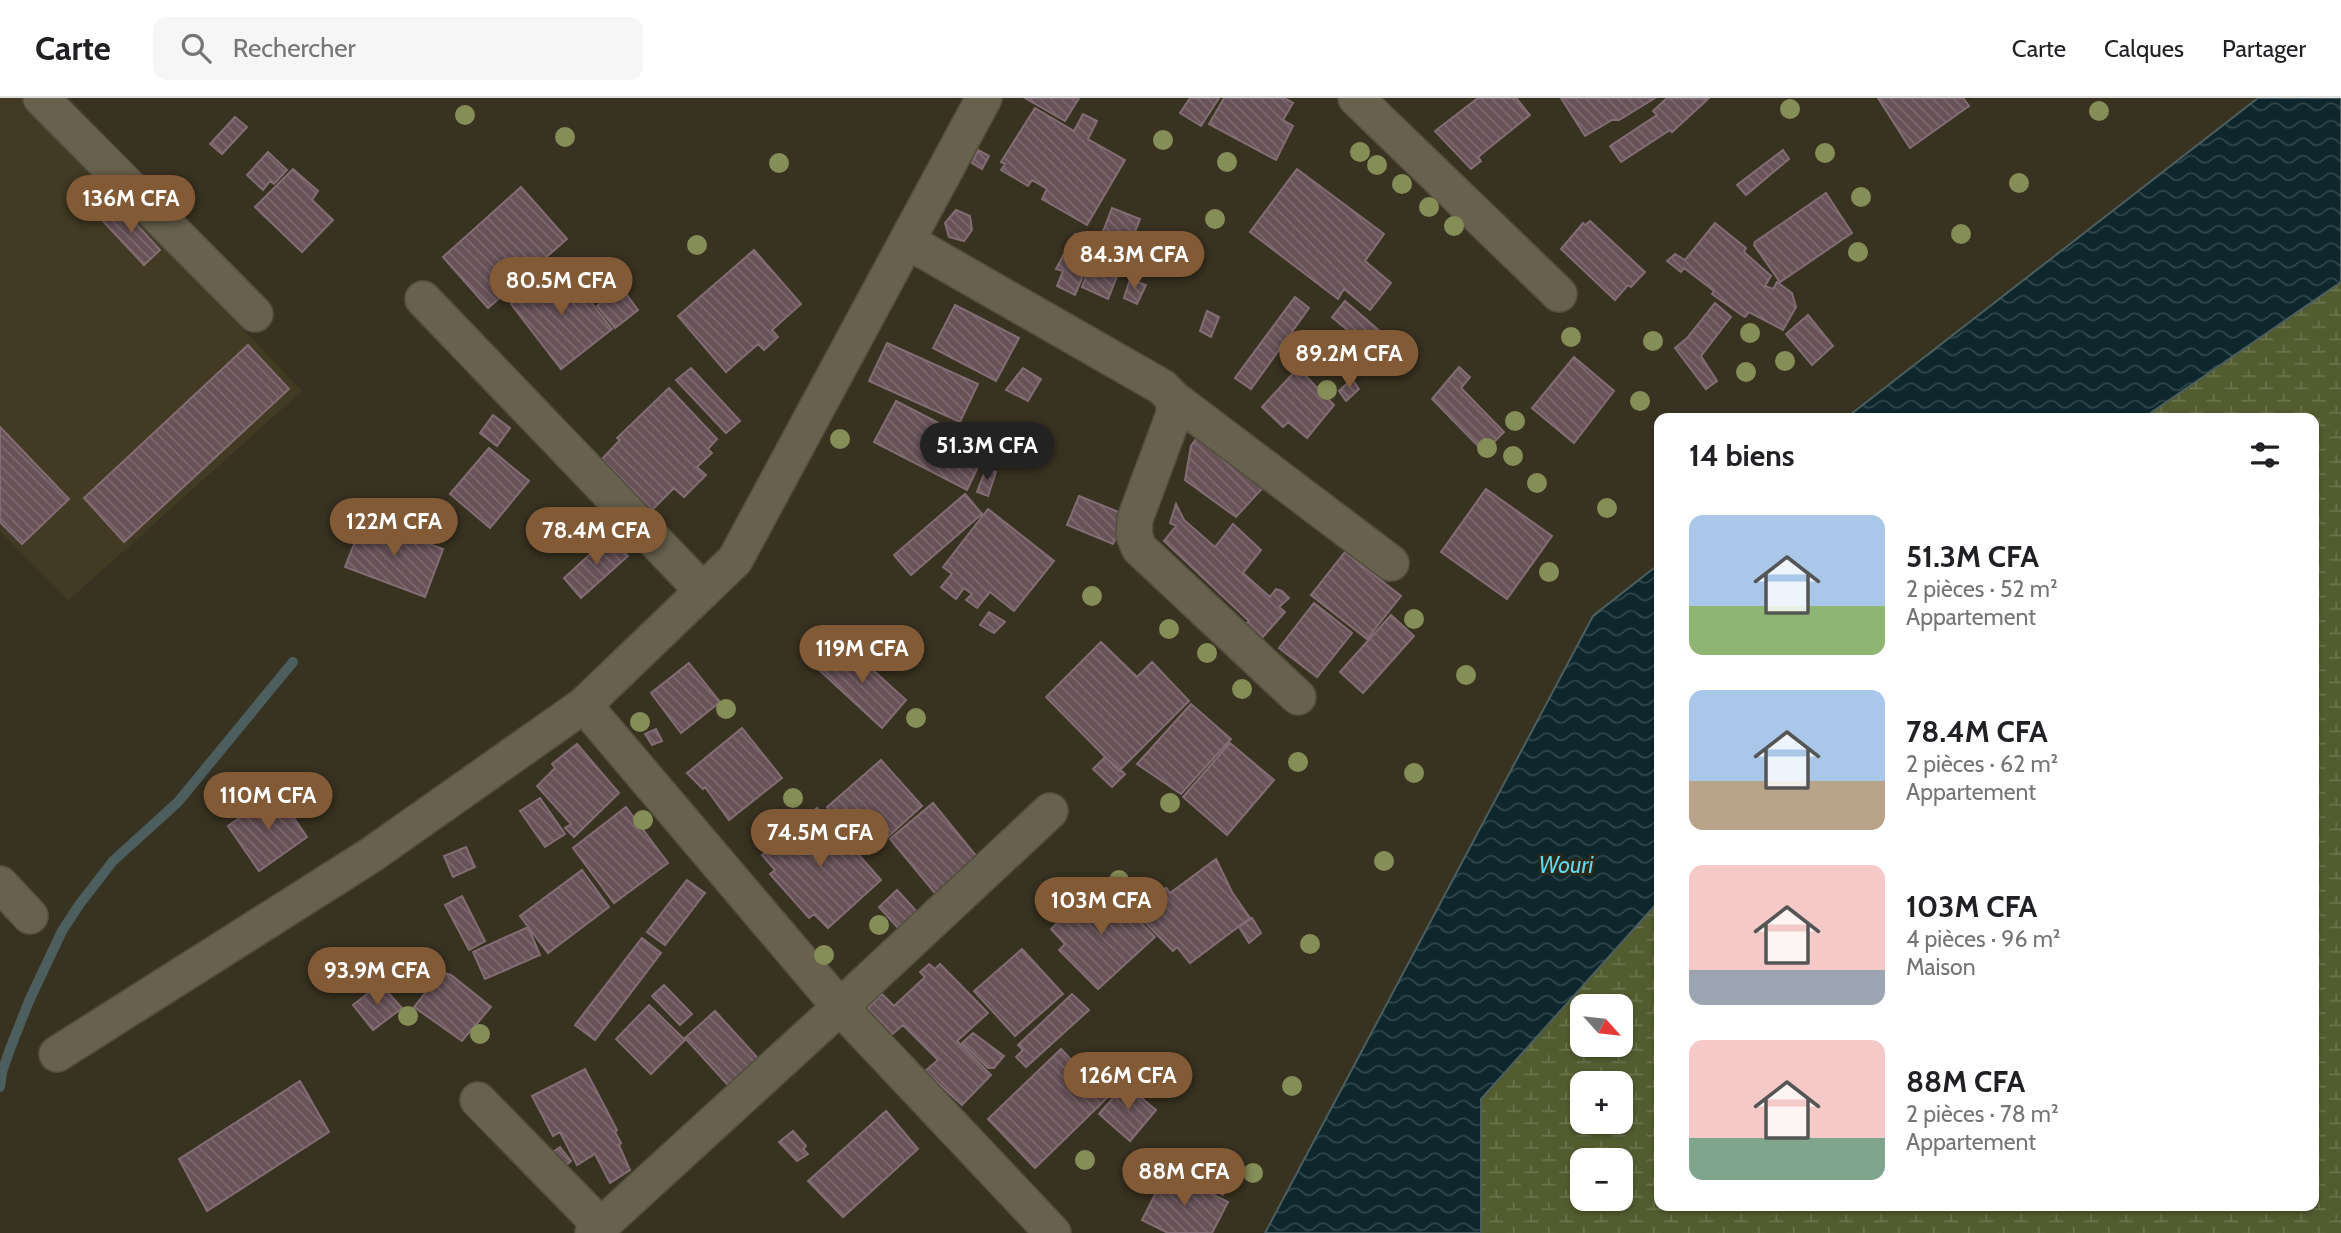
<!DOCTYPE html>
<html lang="fr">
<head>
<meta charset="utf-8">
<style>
	:root { --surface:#fff; --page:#f6f6f6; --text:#202124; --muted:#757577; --line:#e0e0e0; --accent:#825a36 }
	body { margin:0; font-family:Cabin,sans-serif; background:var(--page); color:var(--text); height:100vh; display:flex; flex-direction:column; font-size:26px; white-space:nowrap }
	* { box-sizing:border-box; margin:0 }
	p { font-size:23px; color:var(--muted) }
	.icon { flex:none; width:38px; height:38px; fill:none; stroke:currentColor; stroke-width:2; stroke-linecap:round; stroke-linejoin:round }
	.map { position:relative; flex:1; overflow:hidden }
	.drawer { position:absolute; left:1654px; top:315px; width:665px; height:798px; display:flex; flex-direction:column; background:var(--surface); border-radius:14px; box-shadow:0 2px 5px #0004 }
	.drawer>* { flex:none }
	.needle { width:46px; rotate:117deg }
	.buttons { position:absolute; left:1570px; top:896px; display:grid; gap:14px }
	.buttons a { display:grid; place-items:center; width:63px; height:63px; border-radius:14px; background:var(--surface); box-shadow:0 2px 5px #0004; font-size:35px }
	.price { position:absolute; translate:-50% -60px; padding:0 16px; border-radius:24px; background:var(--accent); color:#fff; font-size:23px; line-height:46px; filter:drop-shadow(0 2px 4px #0008) }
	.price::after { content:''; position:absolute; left:50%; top:42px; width:21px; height:16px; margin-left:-10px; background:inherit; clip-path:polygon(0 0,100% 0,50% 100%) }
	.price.active { background:#222; color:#fff }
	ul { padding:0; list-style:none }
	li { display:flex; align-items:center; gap:21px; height:175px; padding:0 35px }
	li span { display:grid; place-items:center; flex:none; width:196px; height:140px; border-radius:14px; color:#555 }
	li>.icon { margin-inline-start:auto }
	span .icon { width:84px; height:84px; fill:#fffc; stroke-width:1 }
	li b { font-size:30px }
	h2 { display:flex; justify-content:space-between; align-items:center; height:84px; padding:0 35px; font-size:30px }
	header { display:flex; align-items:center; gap:42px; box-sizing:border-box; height:98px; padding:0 35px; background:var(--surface); border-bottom:2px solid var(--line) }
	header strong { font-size:33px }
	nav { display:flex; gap:38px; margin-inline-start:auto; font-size:24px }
	.search { width:490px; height:63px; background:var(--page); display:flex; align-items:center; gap:18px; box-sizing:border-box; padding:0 24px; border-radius:14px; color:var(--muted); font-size:26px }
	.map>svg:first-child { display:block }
</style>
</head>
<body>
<header>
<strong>Carte</strong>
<div class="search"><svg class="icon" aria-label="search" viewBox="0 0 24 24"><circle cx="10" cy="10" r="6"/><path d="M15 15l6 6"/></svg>Rechercher</div>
<nav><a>Carte</a><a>Calques</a><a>Partager</a></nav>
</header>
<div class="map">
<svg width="2341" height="1135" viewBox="0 0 2341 1135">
	<defs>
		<pattern id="wetland-marsh" width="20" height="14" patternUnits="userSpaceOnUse" patternTransform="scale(1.75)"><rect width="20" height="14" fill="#525c2f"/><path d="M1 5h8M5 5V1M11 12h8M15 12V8" fill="none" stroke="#6b734c"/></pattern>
		<pattern id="water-waves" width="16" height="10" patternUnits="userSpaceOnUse" patternTransform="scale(1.75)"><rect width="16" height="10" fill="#0d272d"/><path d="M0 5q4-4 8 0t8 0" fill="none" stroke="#30464b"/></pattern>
		<pattern id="building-back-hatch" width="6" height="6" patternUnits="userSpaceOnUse" patternTransform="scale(1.75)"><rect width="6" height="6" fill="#675258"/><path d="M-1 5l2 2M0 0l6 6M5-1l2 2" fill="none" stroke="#7c6a6f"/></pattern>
	</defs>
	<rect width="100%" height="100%" fill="#383221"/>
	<path fill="#423a22" d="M0,0H23L302,293L69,502L0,433Z"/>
	<path fill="url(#wetland-marsh)" fill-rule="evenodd" d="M2341,184V1135H1481V1001L1659,803V1108H2314V320H2143ZM1582,908H1620V947H1582ZM1582,985H1620V1024H1582ZM1582,1062H1620V1101H1582Z"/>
	<path fill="url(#water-waves)" stroke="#4d5e5f" stroke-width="2" d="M2258,0H2341V184L2143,320H1846Z
		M1659,466V803L1481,1001V1135H1265L1593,518Z"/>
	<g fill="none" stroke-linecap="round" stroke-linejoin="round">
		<path stroke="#4d5e5f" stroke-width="10" d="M0,989L2,974L10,951L29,903L62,833L79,807L113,763L178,704L293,564"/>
	</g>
	<path fill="url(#building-back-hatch)" stroke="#836d74" stroke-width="2" d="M1025,0H1079L1065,23Z
		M1190,0H1219L1201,28L1180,15Z
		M1224,0H1284L1293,5L1283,22L1293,28L1276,62L1209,26Z
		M1478,0H1516L1530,17L1478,59L1481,63L1471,71L1435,33Z
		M1561,0H1655L1619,22H1612L1585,38Z
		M1667,0L1708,1L1672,34L1670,32L1621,64L1610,48L1657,17L1653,13Z
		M1878,0H1963L1969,8L1910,50Z
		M1035,10L1074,33L1083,16L1097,23L1088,41L1125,62L1087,127L1042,101L1047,91L1032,82L1028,88L1001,72L1005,66L1001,64Z
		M235,19L247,29L222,56L210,46Z
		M978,52L989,58L982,71L972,65Z
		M1783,52L1789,61L1746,97L1737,87Z
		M268,54L287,72L274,86L270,83L263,92L247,77Z
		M293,71L318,93L312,102L333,122L302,154L255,109Z
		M1297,71L1384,136L1365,163L1391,185L1370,212L1344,191L1338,201L1250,134Z
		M521,89L567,141L488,210L443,159Z
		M1826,95L1852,135L1780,184L1754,147L1755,144Z
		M119,107L160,152L144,167L102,122Z
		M1112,110L1140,121L1108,201L1082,189Z
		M956,112L970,118L972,132L964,143L949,139L945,125Z
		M1590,123L1645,174L1631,189L1628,187L1615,202L1561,151L1583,125L1585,127Z
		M1715,125L1746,150L1744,154L1771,178L1765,188L1773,191L1777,184L1792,195L1796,209L1783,232L1749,214L1745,219L1743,218L1712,196L1714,193L1684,170L1681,174L1667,163L1675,156L1685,162Z
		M1075,136L1096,147L1075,197L1057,188L1063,173L1056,171Z
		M754,152L801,206L772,232L778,239L764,252L758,246L726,274L678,218Z
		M561,166L612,231L561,271L511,206Z
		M1130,181L1146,187L1137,206L1124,200Z
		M621,189L638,212L615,230L597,208Z
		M1295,199L1309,210L1251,291L1235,280Z
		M1345,203L1383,236L1371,252L1332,219Z
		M1715,205L1731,219L1701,258L1717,283L1706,291L1675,250L1687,240Z
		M955,207L1019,240L996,283L933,250Z
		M1207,213L1219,219L1211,239L1200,233Z
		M1808,217L1833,248L1812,267L1786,236Z
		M887,245L978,286L960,324L869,283Z
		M248,247L289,291L124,444L84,400Z
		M1574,259L1614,293L1574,345L1532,310Z
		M1459,269L1470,279L1461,290L1504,334L1484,354L1432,301Z
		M691,270L740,323L726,335L676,282Z
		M1023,270L1041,281L1028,303L1006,292Z
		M1298,270L1334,307L1307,340L1288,324L1283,329L1262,309Z
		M1352,281L1359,291L1346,303L1339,293Z
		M669,290L717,341L708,351L712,355L697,369L706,377L684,399L674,390L649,415L601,362L620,342L617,340Z
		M896,303L987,350L967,392L874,344Z
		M493,317L510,330L497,348L480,335Z
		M0,329L69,401L22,446L0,424Z
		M1204,330L1268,384L1236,419L1185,382L1191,348Z
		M489,350L529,383L490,430L450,396Z
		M986,371L996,374L988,398L977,394Z
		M1486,391L1552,438L1507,501L1441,454Z
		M965,396L982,416L911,477L894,457Z
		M1079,398L1126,417L1113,446L1067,427Z
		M1176,406L1184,422L1215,449L1233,426L1261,452L1243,475L1270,499L1276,491L1282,493L1289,500L1279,509L1285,514L1261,541L1246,526L1249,523L1164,443L1176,428L1170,425Z
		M988,411L1054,463L1014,513L990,494L977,510L966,502L972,496L964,490L956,501L941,489L952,476L943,469Z
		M364,421L443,451L425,499L345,469Z
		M610,438L628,458L581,500L564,480Z
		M1345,454L1401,498L1367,541L1311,497Z
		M1314,505L1352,535L1317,579L1279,550Z
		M989,514L1005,524L994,535L980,527Z
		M1391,517L1414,538L1363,595L1340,574Z
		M842,544L906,602L882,630L818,571Z
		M1101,544L1137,579L1152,564L1189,603L1119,673L1046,599Z
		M689,565L720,604L681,635L651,595Z
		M1191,606L1231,641L1181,696L1137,666Z
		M742,630L782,680L729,722L705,689L703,691L687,675Z
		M656,631L662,643L652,647L645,636Z
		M1230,645L1274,682L1227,737L1183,699Z
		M577,646L619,695L574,739L565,730L571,726L537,688L555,670L552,666Z
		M1105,659L1125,676L1112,689L1093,671Z
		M881,662L922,708L869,756L827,709Z
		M276,694L307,739L259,773L228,728Z
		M540,700L565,736L545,749L520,713Z
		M933,705L981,764L939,800L890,741Z
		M626,709L668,765L614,805L573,750Z
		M817,710L881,782L828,830L814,816L809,820L770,776L775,772L762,757Z
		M466,749L475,769L453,779L444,758Z
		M1216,761L1232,794L1250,820L1190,865L1177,849L1173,853L1135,814L1166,790L1170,795Z
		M582,772L609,809L548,855L520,818Z
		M687,782L705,795L665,847L647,834Z
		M1106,789L1155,839L1098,891L1059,852L1065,846L1051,831L1090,795L1095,800Z
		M897,792L918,815L900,832L879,809Z
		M462,798L485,843L469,852L445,807Z
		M1252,820L1261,835L1249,845L1239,829Z
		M528,829L540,857L485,881L473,854Z
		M642,840L661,855L595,942L575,927Z
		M1022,851L1063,896L1015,938L974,893Z
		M929,866L935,871L940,866L988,915L957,943L991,977L962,1007L925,973L938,962L903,927L883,944L864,914L882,896L894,908L925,879L920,874Z
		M426,871L428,881L413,886L408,875Z
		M442,874L451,877L491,909L462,943L414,909Z
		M380,886L402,910L373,932L353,907Z
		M664,887L692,916L680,927L652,898Z
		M1072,896L1089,912L1026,969L1016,959L1023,952L1018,947Z
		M649,907L685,942L651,976L616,941Z
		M715,913L767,970L737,997L685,940Z
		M973,935L1004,958L994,970H988L962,945Z
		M1061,951L1107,1000L1035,1070L988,1021Z
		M585,971L617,1032L615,1034L621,1045L619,1047L630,1072L610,1085L595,1056L577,1067L560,1034L553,1038L532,998Z
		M300,983L329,1034L207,1113L179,1061Z
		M1125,986L1156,1012L1130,1043L1099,1016Z
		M886,1013L918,1051L843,1119L808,1083Z
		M793,1033L806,1048L803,1051L808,1056L797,1063L779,1044Z
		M560,1049L571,1063L559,1073L547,1058Z
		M1211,1064L1233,1074L1223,1097L1201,1087Z
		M1167,1073L1228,1104L1212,1135H1168L1142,1122Z"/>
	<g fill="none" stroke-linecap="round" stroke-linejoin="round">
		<defs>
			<path id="minor" d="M41,0L255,216
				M1356,0L1559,196
				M907,143L1162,289L1174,301V316L1135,421L1134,437L1139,450L1298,599
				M423,201L703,493
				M1174,301L1391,465
				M584,607L840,909L1053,1135
				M0,786L30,818
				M57,956L371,757L584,607L735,462L984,0
				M478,1002L601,1128
				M593,1135L840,909L1050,713"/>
		</defs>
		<use href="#minor" stroke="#524d3e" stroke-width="38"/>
		<use href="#minor" stroke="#67614e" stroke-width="35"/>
	</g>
	<g fill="#868e57">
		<circle cx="1790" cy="11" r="10"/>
		<circle cx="2099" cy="13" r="10"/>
		<circle cx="465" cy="17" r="10"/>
		<circle cx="565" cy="39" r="10"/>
		<circle cx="1163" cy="42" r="10"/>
		<circle cx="1360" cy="54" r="10"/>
		<circle cx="1825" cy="55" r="10"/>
		<circle cx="1227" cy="64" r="10"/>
		<circle cx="779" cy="65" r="10"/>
		<circle cx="1377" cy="67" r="10"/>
		<circle cx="2019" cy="85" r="10"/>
		<circle cx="1402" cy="86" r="10"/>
		<circle cx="1861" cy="99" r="10"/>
		<circle cx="1429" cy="109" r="10"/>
		<circle cx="1215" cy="121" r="10"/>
		<circle cx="1454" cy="128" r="10"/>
		<circle cx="1961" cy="136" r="10"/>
		<circle cx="697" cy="147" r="10"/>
		<circle cx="1858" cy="154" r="10"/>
		<circle cx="1750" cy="235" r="10"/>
		<circle cx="1571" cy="239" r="10"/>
		<circle cx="1653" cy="243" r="10"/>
		<circle cx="1289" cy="251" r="10"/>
		<circle cx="1785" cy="263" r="10"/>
		<circle cx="1746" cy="274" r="10"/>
		<circle cx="1327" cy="292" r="10"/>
		<circle cx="1640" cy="303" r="10"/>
		<circle cx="1515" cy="323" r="10"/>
		<circle cx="997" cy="338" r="10"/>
		<circle cx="840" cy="341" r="10"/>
		<circle cx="1487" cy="350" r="10"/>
		<circle cx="1513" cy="358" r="10"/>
		<circle cx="1537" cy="385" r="10"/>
		<circle cx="1607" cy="410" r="10"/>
		<circle cx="1549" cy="474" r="10"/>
		<circle cx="1092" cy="498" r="10"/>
		<circle cx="1414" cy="521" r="10"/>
		<circle cx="1169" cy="531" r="10"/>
		<circle cx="891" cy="551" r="10"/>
		<circle cx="1207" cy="555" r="10"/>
		<circle cx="1466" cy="577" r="10"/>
		<circle cx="1242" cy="591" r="10"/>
		<circle cx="726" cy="611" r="10"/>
		<circle cx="916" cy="620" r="10"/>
		<circle cx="640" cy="624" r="10"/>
		<circle cx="1298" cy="664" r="10"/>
		<circle cx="1414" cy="675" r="10"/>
		<circle cx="793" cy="700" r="10"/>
		<circle cx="1170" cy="705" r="10"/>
		<circle cx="643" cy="722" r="10"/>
		<circle cx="1384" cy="763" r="10"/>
		<circle cx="1119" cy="782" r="10"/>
		<circle cx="879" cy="827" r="10"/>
		<circle cx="1310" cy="846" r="10"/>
		<circle cx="824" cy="857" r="10"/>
		<circle cx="393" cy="882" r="10"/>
		<circle cx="408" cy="918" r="10"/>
		<circle cx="480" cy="936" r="10"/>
		<circle cx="1292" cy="988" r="10"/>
		<circle cx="1085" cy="1062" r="10"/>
		<circle cx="1253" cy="1075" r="10"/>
	</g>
	<g text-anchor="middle" stroke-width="5" stroke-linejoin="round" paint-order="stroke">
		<g font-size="23" font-style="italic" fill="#5ed9f2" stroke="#2e2817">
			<text x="1566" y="775">Wouri</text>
		</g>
	</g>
</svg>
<div class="buttons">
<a><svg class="needle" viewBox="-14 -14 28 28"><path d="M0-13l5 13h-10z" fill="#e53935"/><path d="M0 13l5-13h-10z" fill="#757577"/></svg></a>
<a>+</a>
<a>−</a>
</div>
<b class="price" style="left:131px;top:137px">136M CFA</b>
<b class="price" style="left:1134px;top:193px">84.3M CFA</b>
<b class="price" style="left:561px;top:219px">80.5M CFA</b>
<b class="price" style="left:1349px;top:292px">89.2M CFA</b>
<b class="price active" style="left:987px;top:384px">51.3M CFA</b>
<b class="price" style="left:394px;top:460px">122M CFA</b>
<b class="price" style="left:596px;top:469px">78.4M CFA</b>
<b class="price" style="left:862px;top:587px">119M CFA</b>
<b class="price" style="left:268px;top:734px">110M CFA</b>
<b class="price" style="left:820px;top:771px">74.5M CFA</b>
<b class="price" style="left:1101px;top:839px">103M CFA</b>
<b class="price" style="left:377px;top:909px">93.9M CFA</b>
<b class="price" style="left:1128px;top:1014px">126M CFA</b>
<b class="price" style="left:1184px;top:1110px">88M CFA</b>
<section class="drawer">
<h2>14 biens<svg class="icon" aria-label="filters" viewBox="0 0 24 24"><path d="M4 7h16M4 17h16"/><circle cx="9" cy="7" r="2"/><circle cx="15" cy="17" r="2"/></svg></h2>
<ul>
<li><span style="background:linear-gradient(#a9c7e8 65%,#8fb573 0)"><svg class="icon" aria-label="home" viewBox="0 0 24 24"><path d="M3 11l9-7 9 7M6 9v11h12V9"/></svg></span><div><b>51.3M CFA</b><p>2 pièces · 52 m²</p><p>Appartement</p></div></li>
<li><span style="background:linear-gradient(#a9c7e8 65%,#b9a48a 0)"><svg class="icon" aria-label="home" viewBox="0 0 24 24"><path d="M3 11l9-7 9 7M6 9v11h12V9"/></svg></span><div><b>78.4M CFA</b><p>2 pièces · 62 m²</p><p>Appartement</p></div></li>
<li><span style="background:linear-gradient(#f6c9c9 75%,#9aa5b1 0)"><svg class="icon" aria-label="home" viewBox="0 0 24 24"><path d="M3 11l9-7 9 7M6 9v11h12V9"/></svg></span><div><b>103M CFA</b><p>4 pièces · 96 m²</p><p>Maison</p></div></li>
<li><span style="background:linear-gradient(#f6c9c9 70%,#7fa58c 0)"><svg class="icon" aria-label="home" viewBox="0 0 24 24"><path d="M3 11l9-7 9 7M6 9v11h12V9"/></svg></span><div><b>88M CFA</b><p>2 pièces · 78 m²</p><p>Appartement</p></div></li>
</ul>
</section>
</div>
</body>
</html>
